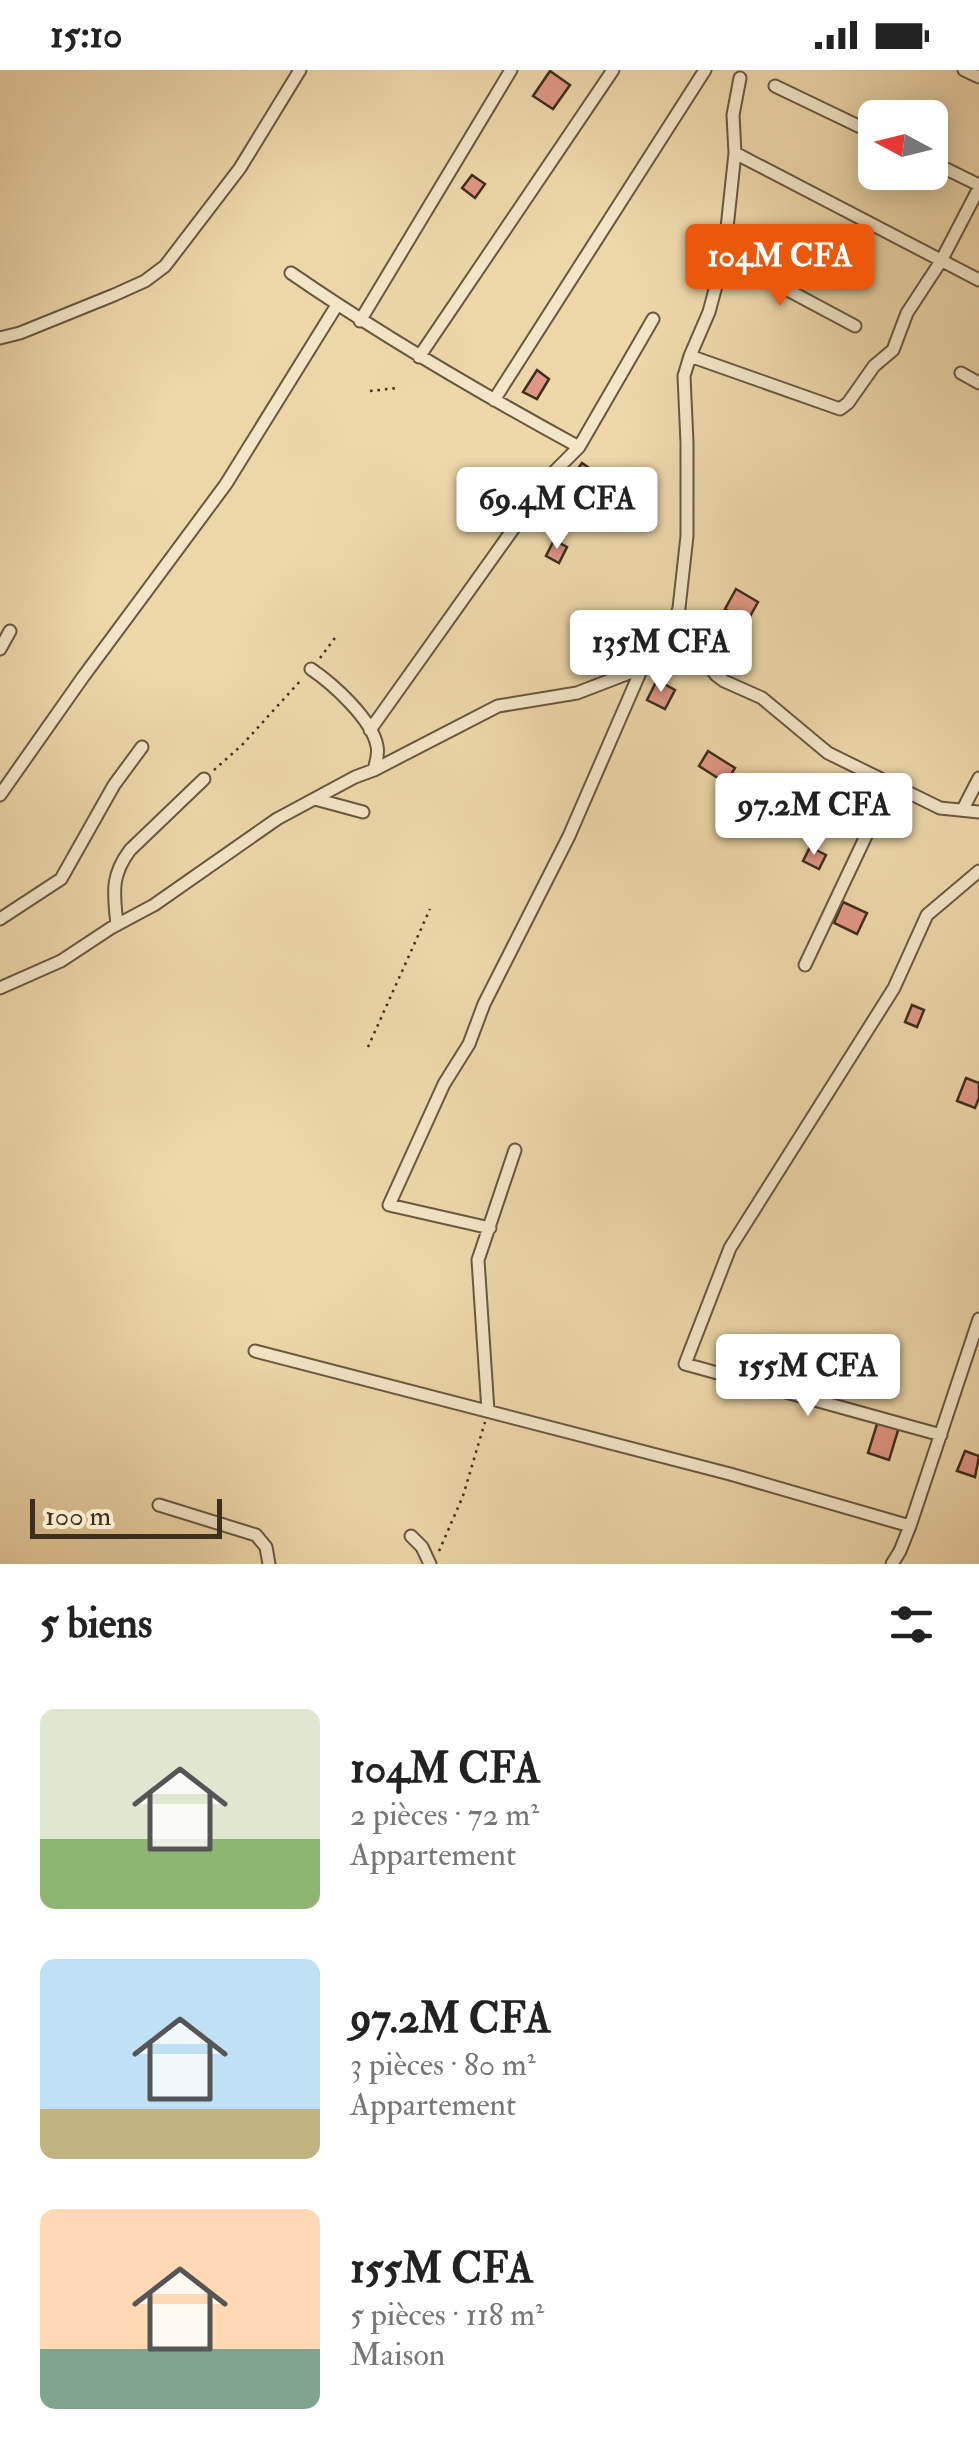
<!DOCTYPE html>
<html lang="fr">
<head>
<meta charset="utf-8">
<style>
	:root { --surface:#fff; --page:#f6f6f6; --text:#222; --muted:#767676; --accent:#ea580c }
	body { margin:0; font-family:"IM FELL Double Pica",serif; background:var(--page); color:var(--text); height:100vh; display:flex; flex-direction:column; font-size:38px; white-space:nowrap }
	* { box-sizing:border-box; margin:0 }
	p { font-size:32px; color:var(--muted) }
	.icon { flex:none; width:55px; height:55px; fill:none; stroke:currentColor; stroke-width:2; stroke-linecap:round; stroke-linejoin:round }
	.map { position:relative; height:1494px; overflow:hidden }
	.drawer { display:flex; flex-direction:column; background:var(--surface); flex:1 }
	.drawer>* { flex:none }
	.needle { width:65px; rotate:277deg }
	.tools { position:absolute; left:858px; top:30px; display:grid; gap:20px }
	.tools a { display:grid; place-items:center; width:90px; height:90px; border-radius:15px; background:var(--surface); box-shadow:0 5px 25px #0003; font-size:50px }
	.scale { position:absolute; left:30px; bottom:25px; width:192px; box-sizing:border-box; padding-left:10px; border:5px solid #3d2e1d; border-top:0; font-size:28px; line-height:35px; white-space:nowrap; color:#3d2e1d; -webkit-text-stroke:8px #f3e5c7; paint-order:stroke }
	.price { position:absolute; translate:-50% -85px; padding:0 22px; border-radius:10px; background:#fff; color:#222; font-size:32px; line-height:65px; filter:drop-shadow(0 2px 5px #0008) }
	.price::after { content:''; position:absolute; left:50%; top:60px; width:30px; height:22px; margin-left:-15px; background:inherit; clip-path:polygon(0 0,100% 0,50% 100%) }
	.price.current { background:var(--accent); color:#fff }
	ul { padding:0; list-style:none }
	li { display:flex; align-items:center; gap:30px; height:250px; padding:0 40px }
	li span { display:grid; place-items:center; flex:none; width:280px; height:200px; border-radius:15px; color:#555 }
	li>.icon { margin-inline-start:auto }
	span .icon { width:120px; height:120px; fill:#fffc; stroke-width:1 }
	li b { font-size:42px }
	h2 { display:flex; justify-content:space-between; align-items:center; height:120px; padding:0 40px; font-size:42px }
	.status { display:flex; justify-content:space-between; align-items:center; height:70px; padding:0 50px; background:var(--surface); direction:ltr }
	.status svg { height:28px; fill:currentColor }
	.map>svg:first-child { display:block }
</style>
</head>
<body>
<div class="status"><b>15:10</b><svg viewBox="0 0 49 12"><path d="M0 12V9h3v3zM5 12V6h3v6zM10 12V3h3v9zM15 12V0h3v12zM26 1h20v11H26zM47 4h2v5h-2z"/></svg></div>
<div class="map">
<svg width="979" height="1494" viewBox="0 0 979 1494">
	<rect width="100%" height="100%" fill="#edd7a9"/>
	<filter id="stains"><feTurbulence type="fractalNoise" baseFrequency=".002" numOctaves="4"/><feColorMatrix values="0 0 0 0 .2 0 0 0 0 .09 0 0 0 0 .02 0 0 0 .5 -.17"/></filter>
	<radialGradient id="worn" r=".72"><stop offset=".6" stop-color="#630" stop-opacity="0"/><stop offset="1" stop-color="#630" stop-opacity=".3"/></radialGradient>
	<path fill="#e19785" stroke="#3d2e1d" stroke-width="2.5" d="M550,1L570,15L553,39L533,26Z
		M472,105L485,114L475,128L462,118Z
		M537,300L549,309L537,329L523,322Z
		M582,393L595,402L584,417L571,408Z
		M554,470L567,477L559,493L546,486Z
		M736,519L758,532L747,552L725,539Z
		M726,545L744,554L730,580L712,571Z
		M657,610L675,620L665,639L647,630Z
		M708,681L735,698L726,713L699,696Z
		M831,723L843,729L834,747L822,742Z
		M810,777L826,785L819,799L803,791Z
		M843,832L867,843L857,864L834,853Z
		M912,935L924,940L917,957L905,952Z
		M966,1008L979,1013V1028L975,1038L957,1031Z
		M878,1351L899,1357L889,1390L868,1383Z
		M965,1381L979,1386L975,1407L957,1401Z"/>
	<g fill="none" stroke-linecap="round" stroke-linejoin="round">
		<defs>
			<path id="minor" d="M964,0L979,7
				M775,16L875,64
				M735,83L979,210
				M930,91L979,115
				M724,186L855,256
				M291,203C384,267 480,323 579,377
				M360,251L511,0
				M0,268L20,263L114,225L145,211L165,196L240,98L300,0
				M690,286L840,339L848,333L874,296L893,280L907,243L941,191L979,118
				M419,287L613,0
				M961,303L979,313
				M494,330L705,0
				M673,558L704,589L716,605L724,611L762,628L828,683L940,738L979,742
				M0,579L10,561
				M311,599C333,614 372,649 377,676C379,684 376,691 374,700
				M370,660L553,403L579,377L653,249
				M0,725L83,607L226,414L337,235
				M315,729L363,742
				M963,739L979,708
				M0,849L61,809L114,715L142,677
				M117,855C114,823 110,807 130,780L204,709
				M805,895L891,713
				M0,918L61,891L111,858L154,835L277,749L355,707L374,700L498,636L577,623L642,598L654,591L668,572L679,538L687,466V373L684,306L690,286L709,242L724,186L735,83L733,45L740,8
				M490,1158L389,1135L444,1014L469,974L484,934L569,766L642,598
				M255,1281L730,1404L910,1456
				M488,1341L478,1190L515,1080
				M941,1365L685,1294L730,1178L894,918L927,845L979,801
				M159,1435L256,1465L266,1477L269,1494
				M411,1466L422,1477L430,1494
				M892,1494L900,1481L910,1456L979,1249"/>
		</defs>
		<use href="#minor" stroke="#695840" stroke-width="15"/>
		<path stroke="#3d2e1d" stroke-width="2.5" stroke-dasharray="2.5 5" stroke-linecap="butt" d="M370,321L397,318
			M320,588L337,565
			M214,700L242,675L302,609
			M368,977L430,839
			M439,1481L463,1426L485,1352"/>
		<use href="#minor" stroke="#f3e5c7" stroke-width="11"/>
	</g>
	<rect width="100%" height="100%" filter="url(#stains)"/>
	<rect width="100%" height="100%" fill="url(#worn)"/>
</svg>
<div class="tools">
<a><svg class="needle" viewBox="-14 -14 28 28"><path d="M0-13l5 13h-10z" fill="#e53935"/><path d="M0 13l5-13h-10z" fill="#767676"/></svg></a>
</div>
<div class="scale">100 m</div>
<b class="price current" style="left:780px;top:239px">104M CFA</b>
<b class="price" style="left:557px;top:482px">69.4M CFA</b>
<b class="price" style="left:661px;top:625px">135M CFA</b>
<b class="price" style="left:814px;top:788px">97.2M CFA</b>
<b class="price" style="left:808px;top:1349px">155M CFA</b>
</div>
<section class="drawer">
<h2>5 biens<svg class="icon" aria-label="filters" viewBox="0 0 24 24"><path d="M4 7h16M4 17h16"/><circle cx="9" cy="7" r="2"/><circle cx="15" cy="17" r="2"/></svg></h2>
<ul>
<li><span style="background:linear-gradient(#dfe7d0 65%,#8fb573 0)"><svg class="icon" aria-label="home" viewBox="0 0 24 24"><path d="M3 11l9-7 9 7M6 9v11h12V9"/></svg></span><div><b>104M CFA</b><p>2 pièces · 72 m²</p><p>Appartement</p></div></li>
<li><span style="background:linear-gradient(#bfe0f5 75%,#c2b280 0)"><svg class="icon" aria-label="home" viewBox="0 0 24 24"><path d="M3 11l9-7 9 7M6 9v11h12V9"/></svg></span><div><b>97.2M CFA</b><p>3 pièces · 80 m²</p><p>Appartement</p></div></li>
<li><span style="background:linear-gradient(#ffd9b3 70%,#7fa58c 0)"><svg class="icon" aria-label="home" viewBox="0 0 24 24"><path d="M3 11l9-7 9 7M6 9v11h12V9"/></svg></span><div><b>155M CFA</b><p>5 pièces · 118 m²</p><p>Maison</p></div></li>
</ul>
</section>
</body>
</html>
